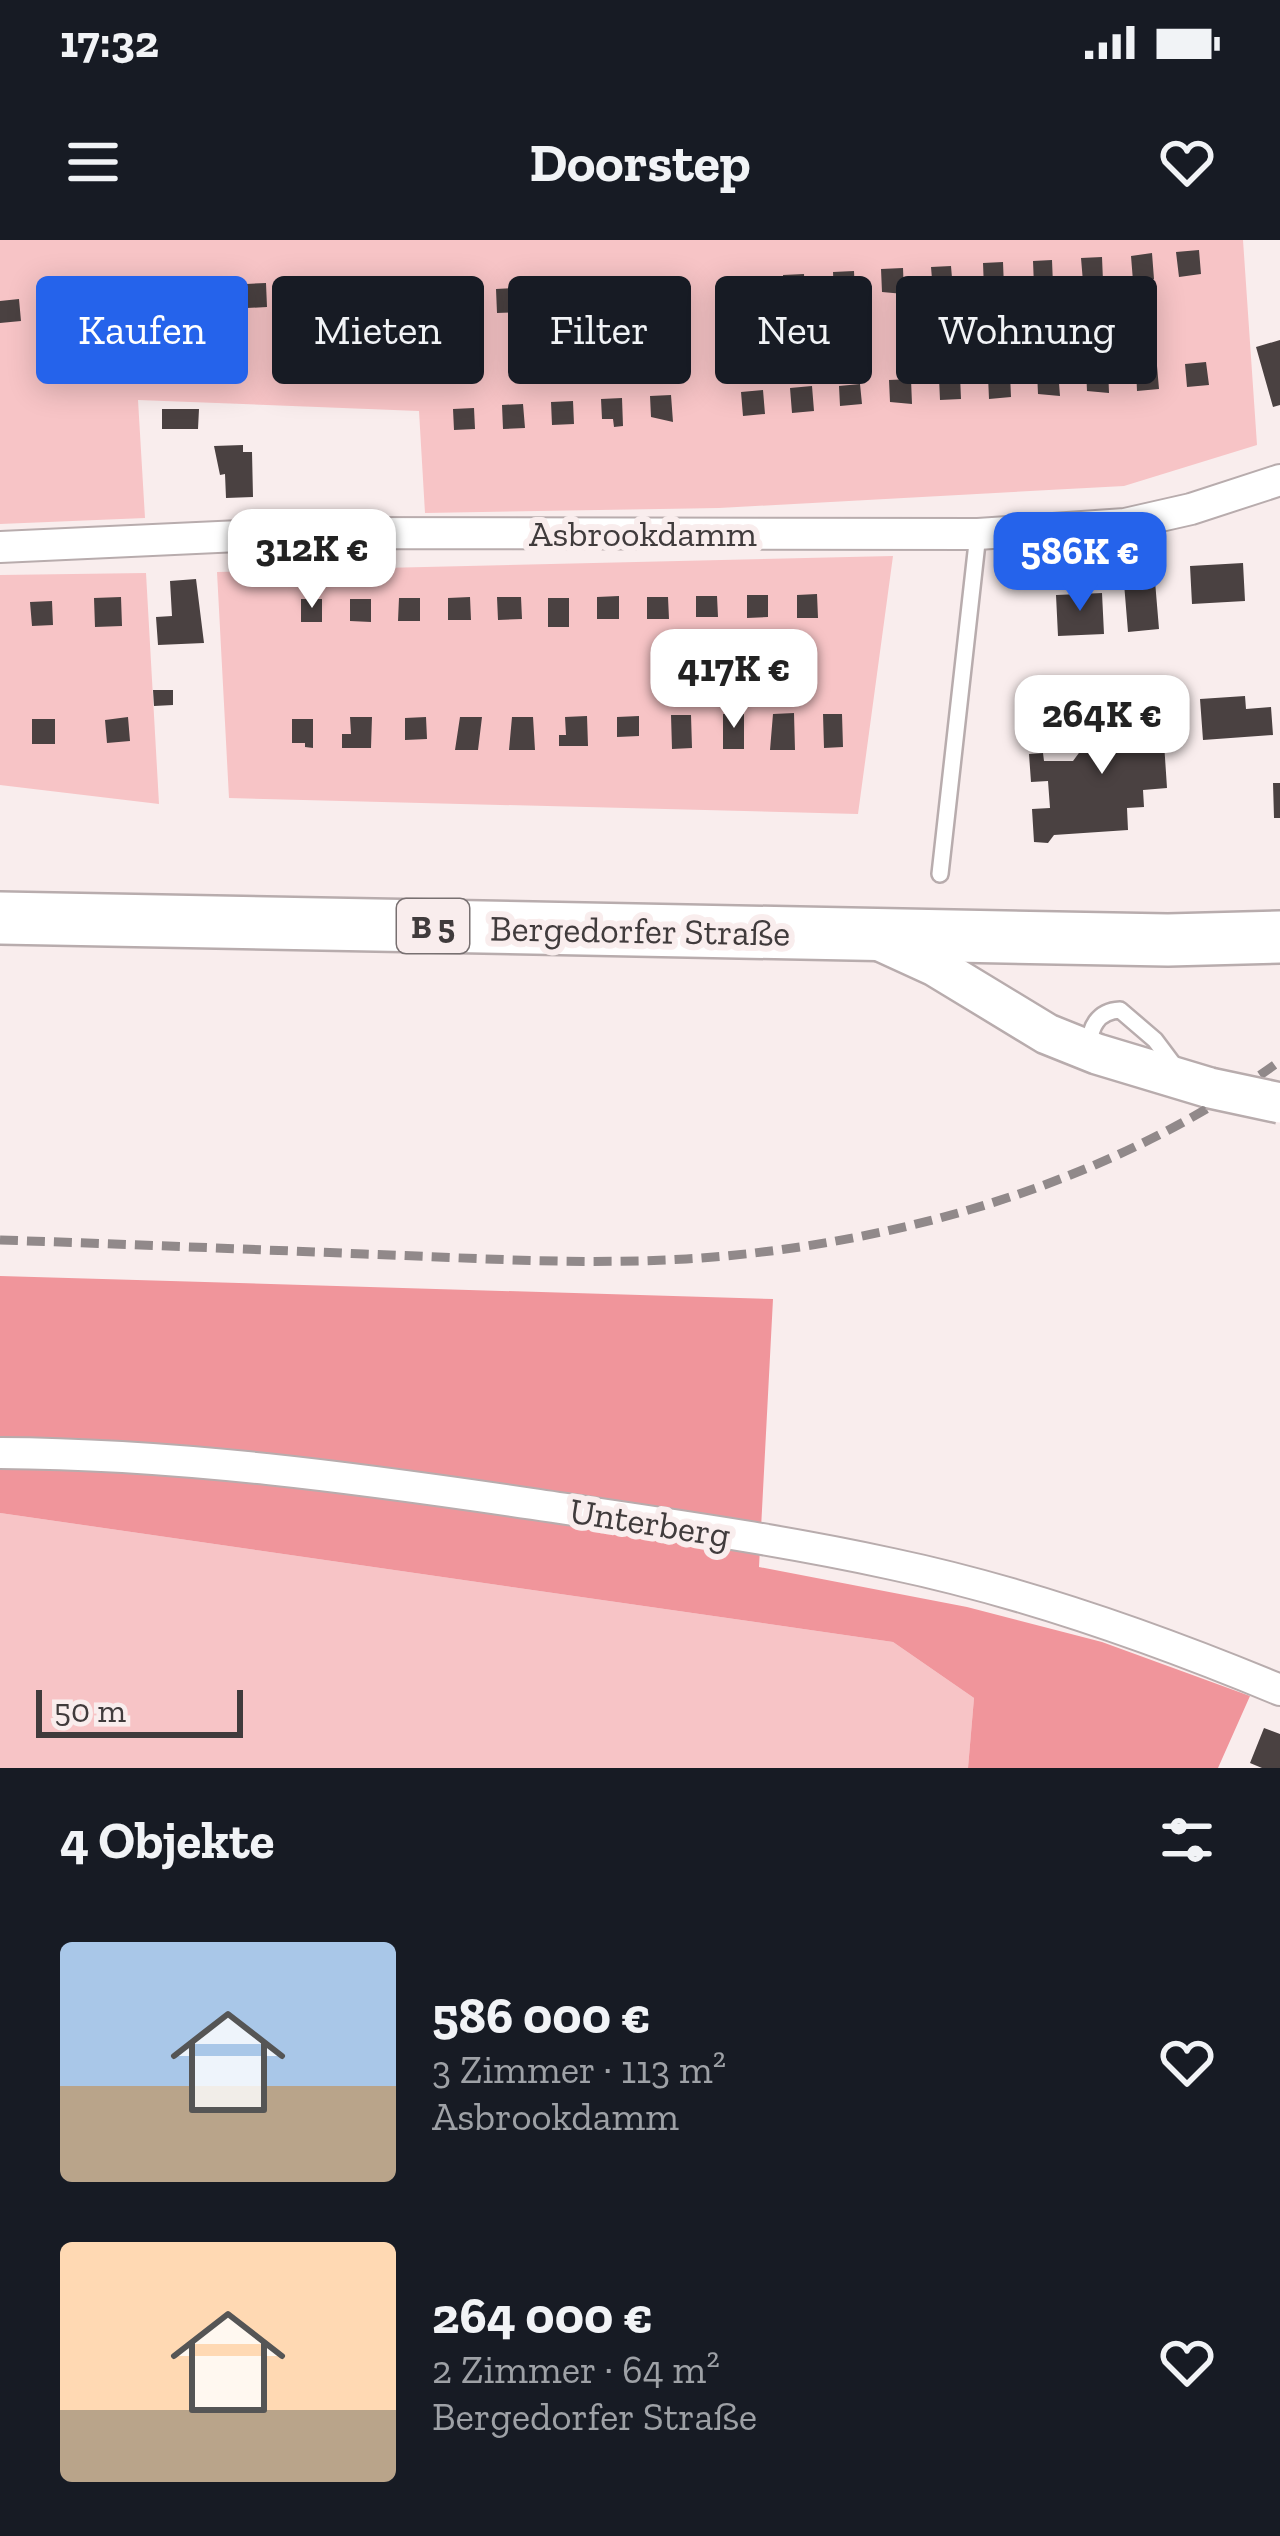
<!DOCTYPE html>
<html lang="de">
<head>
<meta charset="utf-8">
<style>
	:root { --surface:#171b24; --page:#242831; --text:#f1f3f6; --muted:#9ea1a6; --accent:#2563eb }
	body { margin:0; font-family:"Zilla Slab",serif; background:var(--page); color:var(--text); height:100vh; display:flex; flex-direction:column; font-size:45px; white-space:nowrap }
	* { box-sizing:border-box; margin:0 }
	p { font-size:39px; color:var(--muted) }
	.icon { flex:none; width:66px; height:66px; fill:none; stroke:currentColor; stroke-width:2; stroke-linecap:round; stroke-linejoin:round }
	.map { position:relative; height:1528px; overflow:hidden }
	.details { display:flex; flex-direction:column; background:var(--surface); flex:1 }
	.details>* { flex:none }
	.banner { position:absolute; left:36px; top:36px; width:1209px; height:108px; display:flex; gap:24px }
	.scale { position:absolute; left:36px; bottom:30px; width:207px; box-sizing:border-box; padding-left:12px; border:6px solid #403b3c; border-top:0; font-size:33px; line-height:42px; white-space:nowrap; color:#403b3c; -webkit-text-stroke:9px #f9eded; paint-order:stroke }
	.price { position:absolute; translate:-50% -102px; padding:0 27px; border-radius:24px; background:#fff; color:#222; font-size:39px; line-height:78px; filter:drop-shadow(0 3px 6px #0008) }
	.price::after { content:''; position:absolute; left:50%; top:72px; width:36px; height:27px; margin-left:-18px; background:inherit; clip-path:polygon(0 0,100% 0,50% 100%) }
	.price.on { background:var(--accent); color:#fff }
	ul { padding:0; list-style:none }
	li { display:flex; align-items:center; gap:36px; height:300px; padding:0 60px }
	li span { display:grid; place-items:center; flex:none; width:336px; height:240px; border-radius:12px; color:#555 }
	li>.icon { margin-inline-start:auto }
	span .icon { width:144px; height:144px; fill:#fffc; stroke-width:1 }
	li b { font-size:51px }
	h2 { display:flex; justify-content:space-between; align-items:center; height:144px; padding:0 60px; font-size:51px }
	.chip { padding:0 42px; border-radius:12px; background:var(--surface); box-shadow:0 6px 30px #0003; font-size:42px; line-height:108px }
	.chip.on { background:var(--accent); color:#fff }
	.status { display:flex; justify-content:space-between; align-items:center; height:84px; padding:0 60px; background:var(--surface); direction:ltr }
	.status svg { height:33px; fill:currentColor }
	header { display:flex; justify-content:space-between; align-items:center; height:156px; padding:0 60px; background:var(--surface); font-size:54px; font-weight:700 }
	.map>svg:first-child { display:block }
</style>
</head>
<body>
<div class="status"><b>17:32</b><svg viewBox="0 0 49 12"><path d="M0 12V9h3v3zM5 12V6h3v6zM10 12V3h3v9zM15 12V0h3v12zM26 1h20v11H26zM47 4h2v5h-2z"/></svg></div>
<header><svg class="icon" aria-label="menu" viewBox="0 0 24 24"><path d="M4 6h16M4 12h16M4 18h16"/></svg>Doorstep<svg class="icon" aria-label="heart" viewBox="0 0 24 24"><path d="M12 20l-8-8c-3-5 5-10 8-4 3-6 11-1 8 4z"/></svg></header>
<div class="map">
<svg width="1280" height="1528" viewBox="0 0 1280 1528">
	<rect width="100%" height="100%" fill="#f9eded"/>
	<path fill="#f7c4c6" d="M0,0H1243L1257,205L1124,246L719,268L425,273L419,171L138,160L145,278L0,284Z
		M893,316L858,574L229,558L217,332Z
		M146,333L159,564L0,545V335Z
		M0,1273L893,1402L974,1458L968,1528H0Z"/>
	<path fill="#f0959b" d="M0,1036L773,1059L759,1327L967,1367L1102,1402L1250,1456L1218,1528H968L974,1458L893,1402L0,1273Z"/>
	<path fill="#4a4141" d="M1199,10L1201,34L1179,37L1176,12Z
		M1152,13L1154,39L1133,41L1131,16Z
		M1102,17L1103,41L1083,42L1081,18Z
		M1052,20L1053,45L1034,46L1033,21Z
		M1003,22L1004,48L984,49L983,23Z
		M951,26L953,50L933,51L931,27Z
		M903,28L904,54L882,52L881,29Z
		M854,31L855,55H834L833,32Z
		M804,34L805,57L784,58L783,35Z
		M755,37L756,60L734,61V38Z
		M317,38L318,59L302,60V65H295L294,39Z
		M666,42L667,63L646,64L645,43Z
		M266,43L267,67L247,68L246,44Z
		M617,45L618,69L598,70L596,46Z
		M216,47L218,70L197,71L196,48Z
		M566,47L567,71L548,72L546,48Z
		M517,48L518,72L497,73L496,49Z
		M166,49L167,74L147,75L146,51Z
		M469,51L470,76L448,73L447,52Z
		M119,52L120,76L100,77L99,53Z
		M415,55V81H394L393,56Z
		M48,57H68V82H49Z
		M19,59L21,81L0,83V61Z
		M1280,100V165L1273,167L1256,107Z
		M1206,122L1209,145L1187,147L1185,124Z
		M1157,126L1159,149L1137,151L1136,127Z
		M1108,127L1109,153L1087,151L1086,128Z
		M1058,130L1060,156L1038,154L1037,132Z
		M1010,134L1011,157L989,159L988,136Z
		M960,136L961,159L940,160L939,138Z
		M911,139L912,164L890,162L889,140Z
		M860,144L862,164L840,166L839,146Z
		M812,146L814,171L792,173L790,148Z
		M763,150L765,174L743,176L741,152Z
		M671,155L673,182L651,177L650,156Z
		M622,158L623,186L614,187L613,179H602L601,159Z
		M573,161L574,184L552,185L551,162Z
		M523,164L525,188L503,189L502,165Z
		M474,168L475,189L454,190L453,169Z
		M162,169H199L198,189H162Z
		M243,205V212H252L253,257L226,258L225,234L220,235L214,206Z
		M1243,323L1245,361L1192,364L1190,326Z
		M196,339L204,403L158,405L156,377L172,376L170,341Z
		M1155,341L1159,389L1128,392L1124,343Z
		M1102,353L1104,394L1058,396L1056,355Z
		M817,354L818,378H797V355Z
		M747,355H768V377L747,378Z
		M619,356V379H597V357Z
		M696,356H717L718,377H696Z
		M121,357L122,386L95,387L94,358Z
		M470,357L471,380H448V358Z
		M497,357H521L522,379L498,380Z
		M647,357H668L669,379H647Z
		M399,358H420V381H398Z
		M548,358H569V387H548Z
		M301,359H322V382H301Z
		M350,359H371V382L350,381Z
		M52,361L53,385L32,386L30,362Z
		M153,450H173V465L154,466Z
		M1245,456L1246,469L1271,467L1273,495L1203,500L1200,459Z
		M1162,472L1167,548L1143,550L1144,567L1127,568L1128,590L1054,595L1048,603L1034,602L1032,569L1050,568L1048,541L1031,542L1029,514L1043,513L1044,521H1073L1087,502L1085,478Z
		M794,473L795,510H770L773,474Z
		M723,474H744V509H723Z
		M823,474H842L843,507L824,508Z
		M671,475H691L692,508L672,509Z
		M587,476L588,506H559V495H566L565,477Z
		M639,476V496L617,497V477Z
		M128,477L130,501L107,503L105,480Z
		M350,477H372L371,508H342V494H351Z
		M426,477L427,499L405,500V478Z
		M460,477H482L478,510H455Z
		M512,477H533L535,510H509Z
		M32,479H55V504H32Z
		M292,479H313V508L305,507V503H292Z
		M1273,543H1280V578H1274Z
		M1264,1488L1280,1494V1528H1262L1250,1523Z"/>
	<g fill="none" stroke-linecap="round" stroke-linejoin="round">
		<defs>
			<path id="service" d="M940,634L978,294
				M1091,808C1088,788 1098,771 1120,770L1155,800L1176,828"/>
			<path id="minor" d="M0,307L304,293L978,294L1125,284L1191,269L1280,240
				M0,1213C179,1214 357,1238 533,1264C653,1282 773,1298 892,1324C1025,1352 1155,1398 1280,1450"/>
			<path id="tertiary" d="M876,699L935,726L1047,794L1097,814L1210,848"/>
			<path id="primary" d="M0,678L1168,700L1280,697"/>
		</defs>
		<use href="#service" stroke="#b8acad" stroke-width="20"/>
		<use href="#minor" stroke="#b8acad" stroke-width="34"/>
		<use href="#tertiary" stroke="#b8acad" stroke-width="44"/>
		<use href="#primary" stroke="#b8acad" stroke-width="56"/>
		<use href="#service" stroke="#fff" stroke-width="15"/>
		<use href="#minor" stroke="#fff" stroke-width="30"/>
		<use href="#tertiary" stroke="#fff" stroke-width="39"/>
		<use href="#primary" stroke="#fff" stroke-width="51"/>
		<path stroke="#91898a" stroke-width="9" stroke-dasharray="18 9" stroke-linecap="butt" d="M0,1000C121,1004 243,1009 364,1014C476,1018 589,1026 701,1018C903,1003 1115,941 1280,821"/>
		<defs>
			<path id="tertiary-bridge" d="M1210,848L1280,863"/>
		</defs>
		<use href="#tertiary-bridge" stroke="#b8acad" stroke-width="44" stroke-linecap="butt"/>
		<use href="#tertiary-bridge" stroke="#fff" stroke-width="39"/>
	</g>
	<g text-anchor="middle" stroke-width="12" stroke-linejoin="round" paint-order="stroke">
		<rect fill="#f9eded" stroke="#787071" stroke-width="3" x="397" y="659" width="72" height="54" rx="9"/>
		<g font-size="33" font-weight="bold" fill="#403b3c">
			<text x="433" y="698">B 5</text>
		</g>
		<g font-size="36" fill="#403b3c" stroke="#f9eded">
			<text x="643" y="306">Asbrookdamm</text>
			<text transform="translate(640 690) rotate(1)" y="13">Bergedorfer Straße</text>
			<text transform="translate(650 1282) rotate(9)" y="13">Unterberg</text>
		</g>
	</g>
</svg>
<div class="scale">50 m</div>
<b class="price" style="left:312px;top:371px">312K €</b>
<b class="price on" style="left:1080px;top:374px">586K €</b>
<b class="price" style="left:734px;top:491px">417K €</b>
<b class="price" style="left:1102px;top:537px">264K €</b>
<div class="banner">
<a class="chip on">Kaufen</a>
<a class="chip">Mieten</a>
<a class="chip">Filter</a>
<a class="chip">Neu</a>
<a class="chip">Wohnung</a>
</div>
</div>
<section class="details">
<h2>4 Objekte<svg class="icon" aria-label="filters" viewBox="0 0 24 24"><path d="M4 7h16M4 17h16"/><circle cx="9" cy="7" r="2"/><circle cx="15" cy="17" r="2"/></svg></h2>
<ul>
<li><span style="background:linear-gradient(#a9c7e8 60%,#b9a48a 0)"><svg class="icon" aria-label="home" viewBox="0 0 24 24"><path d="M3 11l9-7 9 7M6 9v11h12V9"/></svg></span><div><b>586 000 €</b><p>3 Zimmer · 113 m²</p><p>Asbrookdamm</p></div><svg class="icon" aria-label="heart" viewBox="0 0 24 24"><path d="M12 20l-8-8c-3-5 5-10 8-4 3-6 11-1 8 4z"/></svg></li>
<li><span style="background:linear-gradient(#ffd9b3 70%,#b9a48a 0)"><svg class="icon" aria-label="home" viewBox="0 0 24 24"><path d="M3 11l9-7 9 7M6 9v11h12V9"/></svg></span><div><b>264 000 €</b><p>2 Zimmer · 64 m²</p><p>Bergedorfer Straße</p></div><svg class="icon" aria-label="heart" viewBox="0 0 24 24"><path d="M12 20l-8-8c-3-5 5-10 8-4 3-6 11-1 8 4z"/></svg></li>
</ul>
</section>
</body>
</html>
